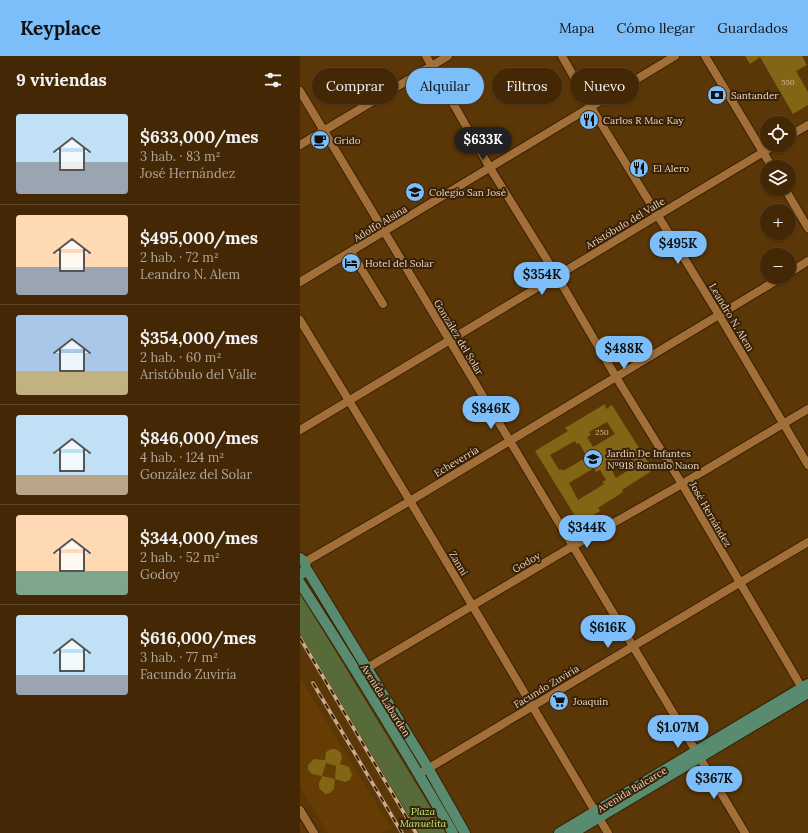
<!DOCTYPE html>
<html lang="es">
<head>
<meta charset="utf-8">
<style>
	:root { --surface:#442805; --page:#4e3413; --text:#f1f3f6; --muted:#afa69a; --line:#5c4427; --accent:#7cbef9 }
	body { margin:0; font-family:Lora,serif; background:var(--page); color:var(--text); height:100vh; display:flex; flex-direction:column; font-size:15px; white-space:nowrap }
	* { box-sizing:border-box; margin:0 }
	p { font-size:13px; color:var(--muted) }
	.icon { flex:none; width:22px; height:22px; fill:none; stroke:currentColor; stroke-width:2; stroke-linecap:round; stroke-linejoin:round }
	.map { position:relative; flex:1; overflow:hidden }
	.sheet { display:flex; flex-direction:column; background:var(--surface); width:300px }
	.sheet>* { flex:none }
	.guide { position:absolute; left:12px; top:12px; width:380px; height:36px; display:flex; gap:8px }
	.fabs { position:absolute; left:460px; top:60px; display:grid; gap:8px }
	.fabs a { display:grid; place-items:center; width:36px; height:36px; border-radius:50%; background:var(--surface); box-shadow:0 1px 3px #0004,0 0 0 1px var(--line); font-size:20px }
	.price { position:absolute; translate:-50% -34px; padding:0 9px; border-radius:14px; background:var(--accent); color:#111; font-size:13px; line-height:26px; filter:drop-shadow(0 1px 2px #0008) }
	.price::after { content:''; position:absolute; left:50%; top:24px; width:12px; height:9px; margin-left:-6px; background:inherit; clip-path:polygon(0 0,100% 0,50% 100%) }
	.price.active { background:#222; color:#fff }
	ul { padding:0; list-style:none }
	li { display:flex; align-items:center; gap:12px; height:100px; padding:0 16px }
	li+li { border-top:1px solid var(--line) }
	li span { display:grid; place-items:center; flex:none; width:112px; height:80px; border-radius:4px; color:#555 }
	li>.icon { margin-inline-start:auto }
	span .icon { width:48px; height:48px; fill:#fffc; stroke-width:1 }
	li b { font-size:17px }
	h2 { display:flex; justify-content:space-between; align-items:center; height:48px; padding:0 16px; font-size:17px }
	.chip { padding:0 14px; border-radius:18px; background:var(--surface); box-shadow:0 1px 3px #0004,0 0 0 1px var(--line); font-size:14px; line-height:36px }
	.chip.active { background:var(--accent); color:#111 }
	header { display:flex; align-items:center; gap:24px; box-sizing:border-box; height:56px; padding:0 20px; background:var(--accent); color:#111 }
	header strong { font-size:19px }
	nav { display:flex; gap:22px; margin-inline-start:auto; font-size:14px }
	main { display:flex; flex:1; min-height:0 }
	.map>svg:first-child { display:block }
</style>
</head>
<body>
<header>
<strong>Keyplace</strong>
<nav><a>Mapa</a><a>Cómo llegar</a><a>Guardados</a></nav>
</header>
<main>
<section class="sheet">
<h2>9 viviendas<svg class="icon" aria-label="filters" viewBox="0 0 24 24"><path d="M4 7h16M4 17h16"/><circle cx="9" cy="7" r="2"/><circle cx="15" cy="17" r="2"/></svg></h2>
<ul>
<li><span style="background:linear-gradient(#bfe0f5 60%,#9aa5b1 0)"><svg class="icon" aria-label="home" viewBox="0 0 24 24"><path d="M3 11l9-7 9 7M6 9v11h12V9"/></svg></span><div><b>$633,000/mes</b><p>3 hab. · 83 m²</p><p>José Hernández</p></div></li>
<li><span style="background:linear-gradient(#ffd9b3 65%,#9aa5b1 0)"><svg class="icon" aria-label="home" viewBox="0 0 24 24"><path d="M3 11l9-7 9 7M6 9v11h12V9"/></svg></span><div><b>$495,000/mes</b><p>2 hab. · 72 m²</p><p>Leandro N. Alem</p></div></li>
<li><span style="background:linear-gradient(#a9c7e8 70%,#c2b280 0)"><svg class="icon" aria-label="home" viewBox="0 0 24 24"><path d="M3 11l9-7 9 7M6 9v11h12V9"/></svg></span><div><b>$354,000/mes</b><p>2 hab. · 60 m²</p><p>Aristóbulo del Valle</p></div></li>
<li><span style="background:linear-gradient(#bfe0f5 75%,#b9a48a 0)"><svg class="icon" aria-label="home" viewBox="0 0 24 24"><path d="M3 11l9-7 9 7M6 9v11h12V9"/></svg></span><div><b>$846,000/mes</b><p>4 hab. · 124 m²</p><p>González del Solar</p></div></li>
<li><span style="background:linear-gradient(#ffd9b3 70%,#7fa58c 0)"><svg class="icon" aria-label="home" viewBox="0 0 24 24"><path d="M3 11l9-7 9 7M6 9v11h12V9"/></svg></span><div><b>$344,000/mes</b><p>2 hab. · 52 m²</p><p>Godoy</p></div></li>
<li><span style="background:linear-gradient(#bfe0f5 75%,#9aa5b1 0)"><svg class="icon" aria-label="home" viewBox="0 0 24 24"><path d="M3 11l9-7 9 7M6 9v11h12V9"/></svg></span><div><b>$616,000/mes</b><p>3 hab. · 77 m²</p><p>Facundo Zuviría</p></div></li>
</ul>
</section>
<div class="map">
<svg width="508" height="777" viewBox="0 0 508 777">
	<rect width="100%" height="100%" fill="#5b3607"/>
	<path fill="#653c04" d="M0,622L91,772L82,777H28L0,731Z"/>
	<path fill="#576b38" d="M0,537L146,777H119L0,578Z"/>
	<path fill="#826515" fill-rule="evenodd" d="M445,0H502L507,9L496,15L508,36V49L493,58L460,1L450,8Z
		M305,348L306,353L312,349L353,414L322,434L323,436L298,452L300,455L280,468L235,395L268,375L265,372ZM307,366L315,378L293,391L287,381L291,379L289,376ZM275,385L277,388L279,387L287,401L263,415L262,413L259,414L250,399ZM328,398L335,410L316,422L309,409ZM294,412L296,416L300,414L306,424L302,426L304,428L278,444L269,427Z
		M31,693H36L41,697L42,702L40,708L49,711L52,719L50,724L45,726L35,723L34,733L30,737L25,738L19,732V727L22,720L35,723L36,710L26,707L22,720L12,718L8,714V709L14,703L25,704L26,696Z"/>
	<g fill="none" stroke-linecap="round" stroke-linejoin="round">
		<defs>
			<path id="minor" d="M126,0L190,112L257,220L316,321L382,428L505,637
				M262,0L291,51L419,259L508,409
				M405,0L472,111
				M0,35L445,777
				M489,80L508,69
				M0,89L148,0
				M485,133L508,172
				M51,196L83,248
				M489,217L508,205
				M0,226L375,0
				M0,264L110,445L308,777
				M0,374L475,89
				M5,506L110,445L482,221
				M62,615L273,490L382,428L508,353
				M119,718L508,486
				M0,754L14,777"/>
			<path id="major" d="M0,502C8,507 7,515 0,519
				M6,512L128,712L165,777
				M0,527C53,609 104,692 153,777
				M259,777L508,628
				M273,777L508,637"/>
		</defs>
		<use href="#minor" stroke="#392001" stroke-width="10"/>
		<use href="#major" stroke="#392001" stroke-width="12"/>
		<use href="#minor" stroke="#a16f37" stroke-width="8"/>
		<use href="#major" stroke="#588b6f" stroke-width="10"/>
		<defs>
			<path id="rail" d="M0,582L116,777
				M13,627L102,777"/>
		</defs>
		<use href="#rail" stroke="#caab8b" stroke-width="3.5"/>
		<use href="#rail" stroke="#362109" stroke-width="2" stroke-dasharray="6" stroke-linecap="butt"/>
	</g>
	<defs>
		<symbol id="bank-disc" viewBox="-11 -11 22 22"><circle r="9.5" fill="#7cbef9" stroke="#362109"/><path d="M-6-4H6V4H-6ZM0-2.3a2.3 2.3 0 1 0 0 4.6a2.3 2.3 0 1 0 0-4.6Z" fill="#111"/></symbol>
		<symbol id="restaurant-disc" viewBox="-11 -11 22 22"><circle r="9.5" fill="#7cbef9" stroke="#362109"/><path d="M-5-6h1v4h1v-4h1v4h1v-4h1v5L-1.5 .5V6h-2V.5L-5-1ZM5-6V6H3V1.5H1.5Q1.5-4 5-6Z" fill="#111"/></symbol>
		<symbol id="cafe-disc" viewBox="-11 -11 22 22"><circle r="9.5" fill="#7cbef9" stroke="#362109"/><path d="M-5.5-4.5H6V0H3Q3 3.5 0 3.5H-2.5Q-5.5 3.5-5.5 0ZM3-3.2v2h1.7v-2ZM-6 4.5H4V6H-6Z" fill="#111"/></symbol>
		<symbol id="school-disc" viewBox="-11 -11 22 22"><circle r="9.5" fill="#7cbef9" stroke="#362109"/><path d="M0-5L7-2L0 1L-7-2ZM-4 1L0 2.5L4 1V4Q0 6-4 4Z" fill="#111"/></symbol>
		<symbol id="hotel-disc" viewBox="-11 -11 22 22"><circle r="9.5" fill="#7cbef9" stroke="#362109"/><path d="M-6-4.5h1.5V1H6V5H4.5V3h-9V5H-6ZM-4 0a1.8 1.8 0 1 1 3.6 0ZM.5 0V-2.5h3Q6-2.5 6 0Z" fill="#111"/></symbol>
		<symbol id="supermarket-disc" viewBox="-11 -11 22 22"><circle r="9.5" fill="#7cbef9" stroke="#362109"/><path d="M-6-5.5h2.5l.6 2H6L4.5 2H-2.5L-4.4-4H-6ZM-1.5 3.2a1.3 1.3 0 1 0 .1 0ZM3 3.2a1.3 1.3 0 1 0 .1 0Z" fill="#111"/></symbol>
	</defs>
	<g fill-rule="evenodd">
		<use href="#bank-disc" x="406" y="28" width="22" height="22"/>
		<use href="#restaurant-disc" x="278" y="53" width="22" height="22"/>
		<use href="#cafe-disc" x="9" y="73" width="22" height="22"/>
		<use href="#restaurant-disc" x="328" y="101" width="22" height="22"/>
		<use href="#school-disc" x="104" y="125" width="22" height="22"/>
		<use href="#hotel-disc" x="40" y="196" width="22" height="22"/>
		<use href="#school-disc" x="282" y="392" width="22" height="22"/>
		<use href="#supermarket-disc" x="248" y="634" width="22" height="22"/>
	</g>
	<g text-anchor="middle" stroke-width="4" stroke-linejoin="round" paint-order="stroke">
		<g font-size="8" fill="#d4b88f">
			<text x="488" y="29">550</text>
			<text x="302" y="379">250</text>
		</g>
		<g font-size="10" fill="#f0d4b8" stroke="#362109" text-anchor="start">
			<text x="431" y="43">Santander</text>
			<text x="303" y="68">Carlos R Mac Kay</text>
			<text x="34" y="88">Grido</text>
			<text x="353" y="116">El Alero</text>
			<text x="129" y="140">Colegio San José</text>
			<text x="65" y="211">Hotel del Solar</text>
			<text x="307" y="401">Jardín De Infantes<tspan x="307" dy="12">Nº918 Romulo Naon</tspan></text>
			<text x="273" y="649">Joaquin</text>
		</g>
		<g font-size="10" fill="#f0d4b8" stroke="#362109">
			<text transform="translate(80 167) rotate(-31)" y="4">Adolfo Alsina</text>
			<text transform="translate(325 167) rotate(-31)" y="4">Aristóbulo del Valle</text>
			<text transform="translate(432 261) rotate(59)" y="4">Leandro N. Alem</text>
			<text transform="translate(159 281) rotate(59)" y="4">González del Solar</text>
			<text transform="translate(156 405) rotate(-31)" y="4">Echeverría</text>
			<text transform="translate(411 458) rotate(60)" y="4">José Hernández</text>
			<text transform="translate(226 506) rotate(-31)" y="4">Godoy</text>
			<text transform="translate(159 507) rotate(59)" y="4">Zanni</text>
			<text transform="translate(246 630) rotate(-31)" y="4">Facundo Zuviría</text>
			<text transform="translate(86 644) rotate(58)" y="4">Avenida Labarden</text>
			<text transform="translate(332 733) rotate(-31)" y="4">Avenida Balcarce</text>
		</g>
		<g font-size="10" font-style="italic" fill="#c1ee79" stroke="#362109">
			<text x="123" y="759">Plaza<tspan x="123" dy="12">Manuelita</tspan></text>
		</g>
	</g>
</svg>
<div class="fabs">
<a><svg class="icon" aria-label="locate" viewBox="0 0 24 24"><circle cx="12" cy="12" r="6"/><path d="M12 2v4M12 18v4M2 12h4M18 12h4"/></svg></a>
<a><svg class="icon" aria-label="layers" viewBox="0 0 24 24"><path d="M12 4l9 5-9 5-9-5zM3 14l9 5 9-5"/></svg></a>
<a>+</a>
<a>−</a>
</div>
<b class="price active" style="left:183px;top:105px">$633K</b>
<b class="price" style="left:378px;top:209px">$495K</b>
<b class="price" style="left:242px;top:240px">$354K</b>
<b class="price" style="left:324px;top:314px">$488K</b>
<b class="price" style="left:191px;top:374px">$846K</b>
<b class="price" style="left:287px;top:493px">$344K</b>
<b class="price" style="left:308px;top:593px">$616K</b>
<b class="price" style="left:378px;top:693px">$1.07M</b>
<b class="price" style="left:414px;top:744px">$367K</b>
<div class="guide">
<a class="chip">Comprar</a>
<a class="chip active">Alquilar</a>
<a class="chip">Filtros</a>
<a class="chip">Nuevo</a>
</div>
</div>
</main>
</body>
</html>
